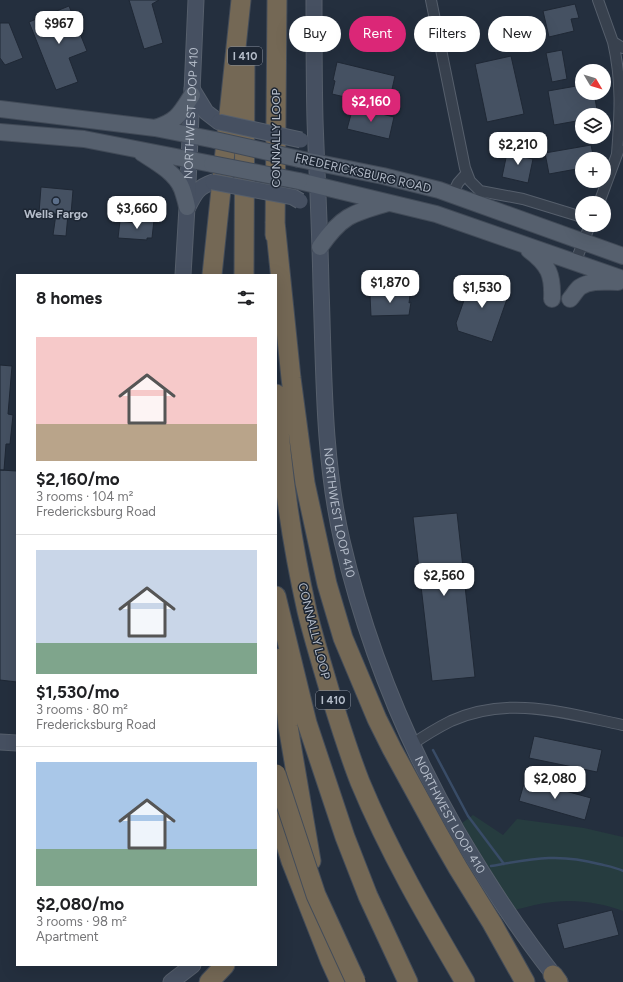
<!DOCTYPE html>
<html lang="en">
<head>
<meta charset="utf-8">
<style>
	:root { --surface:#fff; --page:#f6f6f6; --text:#202124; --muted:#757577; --line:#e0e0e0; --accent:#db2777 }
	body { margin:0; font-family:Figtree,sans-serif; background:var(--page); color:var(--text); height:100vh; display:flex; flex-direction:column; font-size:15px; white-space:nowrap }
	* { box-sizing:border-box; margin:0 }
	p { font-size:13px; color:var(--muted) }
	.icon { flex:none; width:22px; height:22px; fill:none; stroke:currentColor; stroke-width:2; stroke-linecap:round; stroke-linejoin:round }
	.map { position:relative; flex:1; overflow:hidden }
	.drawer { position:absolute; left:16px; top:274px; width:261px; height:692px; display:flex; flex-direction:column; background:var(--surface); border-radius:0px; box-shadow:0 4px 16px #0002 }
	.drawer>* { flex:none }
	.guide { position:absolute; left:289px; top:16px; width:274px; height:36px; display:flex; gap:8px }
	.needle { width:26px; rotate:128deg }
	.buttons { position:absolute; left:575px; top:64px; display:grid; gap:8px }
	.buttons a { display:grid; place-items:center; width:36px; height:36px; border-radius:50%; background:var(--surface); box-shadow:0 4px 16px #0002; font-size:20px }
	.price { position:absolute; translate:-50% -34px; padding:0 9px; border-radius:8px; background:#fff; color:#222; font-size:13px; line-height:26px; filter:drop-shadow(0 1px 2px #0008) }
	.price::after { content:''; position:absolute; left:50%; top:24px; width:12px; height:9px; margin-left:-6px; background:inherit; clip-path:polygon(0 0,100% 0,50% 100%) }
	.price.current { background:var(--accent); color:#fff }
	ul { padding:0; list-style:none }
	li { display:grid; align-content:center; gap:8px; height:212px; padding:0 20px }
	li+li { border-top:1px solid var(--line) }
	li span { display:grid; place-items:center; height:124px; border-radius:0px; color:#555 }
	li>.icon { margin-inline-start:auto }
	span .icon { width:72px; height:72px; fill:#fffc; stroke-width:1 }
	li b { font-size:17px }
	h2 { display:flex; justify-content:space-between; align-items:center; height:48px; padding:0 20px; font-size:17px }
	.pill { padding:0 14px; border-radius:18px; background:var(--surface); box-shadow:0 4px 16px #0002; font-size:14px; line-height:36px }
	.pill.current { background:var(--accent); color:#fff }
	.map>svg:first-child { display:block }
</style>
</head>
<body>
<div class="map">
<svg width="623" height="982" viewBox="0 0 623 982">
	<rect width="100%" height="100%" fill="#242f3e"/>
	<path fill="#263c3f" d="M473,815L503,835L517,819L584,828L623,837V911C601,903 577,899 553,902C540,903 527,907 514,910L462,823Z"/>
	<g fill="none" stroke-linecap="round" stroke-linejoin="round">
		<path stroke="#394c67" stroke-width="2.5" d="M433,750L468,816L504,864
			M491,866C532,859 558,853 599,864C607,866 615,867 623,871"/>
	</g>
	<path fill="#455162" stroke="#1f2835" d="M129,0H159L152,4L163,43L144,49Z
		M575,4L579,18L571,19L574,31L549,37L543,11Z
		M69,6L87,51L69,58L78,82L56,90L29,22Z
		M0,23H9L23,58L5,65L0,58Z
		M562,50L567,79L552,82L546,53Z
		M511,56L524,114L487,122L475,64Z
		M337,62L395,76L388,107L332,94L335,81L333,80Z
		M582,85V93H594L598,115H582V120L554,125L548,91Z
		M353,107L394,117L389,139L347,129Z
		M591,145L594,159H582V168L549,174L545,153Z
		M518,146L525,148L523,157L533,159L528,183L502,177L507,153L515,155Z
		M41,187L73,190L71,214H68L66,236L53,235L56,214L39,213Z
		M135,219L154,220L152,238H147V240L118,238L120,221L135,223Z
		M473,275L504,286L508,296L492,342L458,331L456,323Z
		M380,291H401L400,294L410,295L409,303L411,302L409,315L371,316L370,295H380Z
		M0,365L12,366L8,414L13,415L10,444H6L4,470H0Z
		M0,470L17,471V682L0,680Z
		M457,513L475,677L432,681L413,517Z
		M534,736L602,750L597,772L529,758Z
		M525,780L591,798L585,820L519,801Z
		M612,910L619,935L564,949L557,924Z"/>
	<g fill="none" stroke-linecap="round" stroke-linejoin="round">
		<defs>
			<path id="street" d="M431,0L465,168L470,181L480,191L523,199L582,217
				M598,0L613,42L623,48
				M613,42C622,81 620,114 617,154
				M452,195L458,183L466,174
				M599,203L619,149
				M575,263L590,225
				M411,745C424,736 437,728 451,721C509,695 564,713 623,725"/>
			<g id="secondary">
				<path id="s1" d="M314,0C314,40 314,80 315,120C317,176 320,231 321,287C324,372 323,458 342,541C366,644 405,740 457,831C480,870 504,908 531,945C540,957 549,970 560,982"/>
				<path d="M192,89L206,112L219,122"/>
				<path d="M188,207C195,193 198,187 213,182"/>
				<path id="s2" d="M183,275L187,207L196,0"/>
				<path d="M0,742L17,743"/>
				<path d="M171,982L193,965"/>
			</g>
			<path id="primary" d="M0,109L155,128L215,140
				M155,128C177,121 180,114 192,95
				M0,132L84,139L212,164
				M142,153C156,162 176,173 182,189C184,195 186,201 187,207
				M299,159L383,176L439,190L623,256
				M299,181L436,214L623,279
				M320,247C342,215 353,213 388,203
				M529,250C549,265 553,275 552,299
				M570,299C573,296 576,290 580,287C591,280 605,282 618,282"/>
			<path id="highway" d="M275,222L291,378L305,483L327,584L343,638L377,719L392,749L439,835L458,868L492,923L525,982
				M275,235L277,0
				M212,275L241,0
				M244,275L245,63
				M276,394C281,467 291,540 307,611C314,640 323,668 331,696C340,725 349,754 360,782C389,852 427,917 465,982
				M276,596L307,723L345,837L368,896L408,982
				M281,658L288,726L311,861
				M276,813L291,861L330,960L340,982
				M553,975L558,982
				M209,982L225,965"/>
		</defs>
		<use href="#street" stroke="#565f6c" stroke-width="12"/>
		<use href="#secondary" stroke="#565f6c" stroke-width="17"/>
		<use href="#primary" stroke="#414a57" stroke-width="18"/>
		<use href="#highway" stroke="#434c59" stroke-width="21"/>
		<use href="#street" stroke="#38414e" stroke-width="10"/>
		<use href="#secondary" stroke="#465061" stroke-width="15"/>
		<use href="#primary" stroke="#56606e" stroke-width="16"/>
		<use href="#highway" stroke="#746855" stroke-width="19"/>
		<defs>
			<path id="secondary-bridge" d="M219,122L301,140
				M213,182L293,197L300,201"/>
			<path id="primary-bridge" d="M215,140L299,159
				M212,164L299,181"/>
			<path id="highway-bridge" d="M276,774L316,895L356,982"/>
		</defs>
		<use href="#secondary-bridge" stroke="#565f6c" stroke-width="17" stroke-linecap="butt"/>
		<use href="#primary-bridge" stroke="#414a57" stroke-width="18" stroke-linecap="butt"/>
		<use href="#highway-bridge" stroke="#434c59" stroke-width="21" stroke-linecap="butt"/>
		<use href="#secondary-bridge" stroke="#465061" stroke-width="15"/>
		<use href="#primary-bridge" stroke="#56606e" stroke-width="16"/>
		<use href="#highway-bridge" stroke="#746855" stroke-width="19"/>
	</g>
	<circle fill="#5c6f8a" stroke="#1d2633" stroke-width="1.5" cx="56" cy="201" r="4"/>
	<g text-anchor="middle" stroke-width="3" stroke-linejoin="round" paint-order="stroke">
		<g fill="#1d2633" stroke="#878f9c" stroke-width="1">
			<rect x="228" y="47" width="34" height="18" rx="3"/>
			<rect x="316" y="691" width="34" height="18" rx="3"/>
		</g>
		<g font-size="11" font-weight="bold" fill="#b4bcc9">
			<text x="245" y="60">I 410</text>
			<text x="333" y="704">I 410</text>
		</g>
		<g font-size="12" fill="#b4bcc9" stroke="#1d2633">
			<text dy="4" stroke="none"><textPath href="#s2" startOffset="162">NORTHWEST LOOP 410</textPath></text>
			<text transform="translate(276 138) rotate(-90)" y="4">CONNALLY LOOP</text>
			<text transform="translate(363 173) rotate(13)" y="4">FREDERICKSBURG ROAD</text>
			<text dy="4" stroke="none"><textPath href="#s1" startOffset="514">NORTHWEST LOOP 410</textPath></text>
			<text transform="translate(314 631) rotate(76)" y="4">CONNALLY LOOP</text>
			<text dy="4" stroke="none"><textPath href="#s1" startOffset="838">NORTHWEST LOOP 410</textPath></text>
		</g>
		<g font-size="12" font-weight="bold" fill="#b4bcc9" stroke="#1d2633">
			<text x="56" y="218">Wells Fargo</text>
		</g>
	</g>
</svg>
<div class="buttons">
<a><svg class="needle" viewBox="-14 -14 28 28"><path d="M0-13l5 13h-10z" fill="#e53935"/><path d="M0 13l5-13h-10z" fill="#757577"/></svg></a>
<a><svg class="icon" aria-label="layers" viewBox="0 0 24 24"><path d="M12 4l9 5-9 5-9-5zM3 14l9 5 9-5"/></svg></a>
<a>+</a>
<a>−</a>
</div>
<b class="price" style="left:59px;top:45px">$967</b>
<b class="price current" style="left:371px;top:123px">$2,160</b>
<b class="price" style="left:518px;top:166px">$2,210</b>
<b class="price" style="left:137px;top:230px">$3,660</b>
<b class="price" style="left:390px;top:304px">$1,870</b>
<b class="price" style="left:482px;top:309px">$1,530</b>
<b class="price" style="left:444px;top:597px">$2,560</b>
<b class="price" style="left:555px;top:800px">$2,080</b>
<div class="guide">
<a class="pill">Buy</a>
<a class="pill current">Rent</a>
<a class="pill">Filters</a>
<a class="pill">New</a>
</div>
<section class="drawer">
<h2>8 homes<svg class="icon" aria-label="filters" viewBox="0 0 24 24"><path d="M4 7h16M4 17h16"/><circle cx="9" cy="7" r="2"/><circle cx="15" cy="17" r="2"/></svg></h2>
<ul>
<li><span style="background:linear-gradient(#f6c9c9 70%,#b9a48a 0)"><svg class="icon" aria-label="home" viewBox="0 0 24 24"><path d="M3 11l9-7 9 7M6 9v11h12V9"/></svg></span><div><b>$2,160/mo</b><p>3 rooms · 104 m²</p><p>Fredericksburg Road</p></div></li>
<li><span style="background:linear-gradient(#c9d6e8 75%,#7fa58c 0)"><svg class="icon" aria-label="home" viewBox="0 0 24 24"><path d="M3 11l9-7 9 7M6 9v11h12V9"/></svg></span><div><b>$1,530/mo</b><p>3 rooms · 80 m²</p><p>Fredericksburg Road</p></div></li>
<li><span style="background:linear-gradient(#a9c7e8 70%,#7fa58c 0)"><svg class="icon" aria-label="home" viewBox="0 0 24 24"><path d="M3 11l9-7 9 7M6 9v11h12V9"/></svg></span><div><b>$2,080/mo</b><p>3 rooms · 98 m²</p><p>Apartment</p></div></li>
</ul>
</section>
</div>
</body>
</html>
